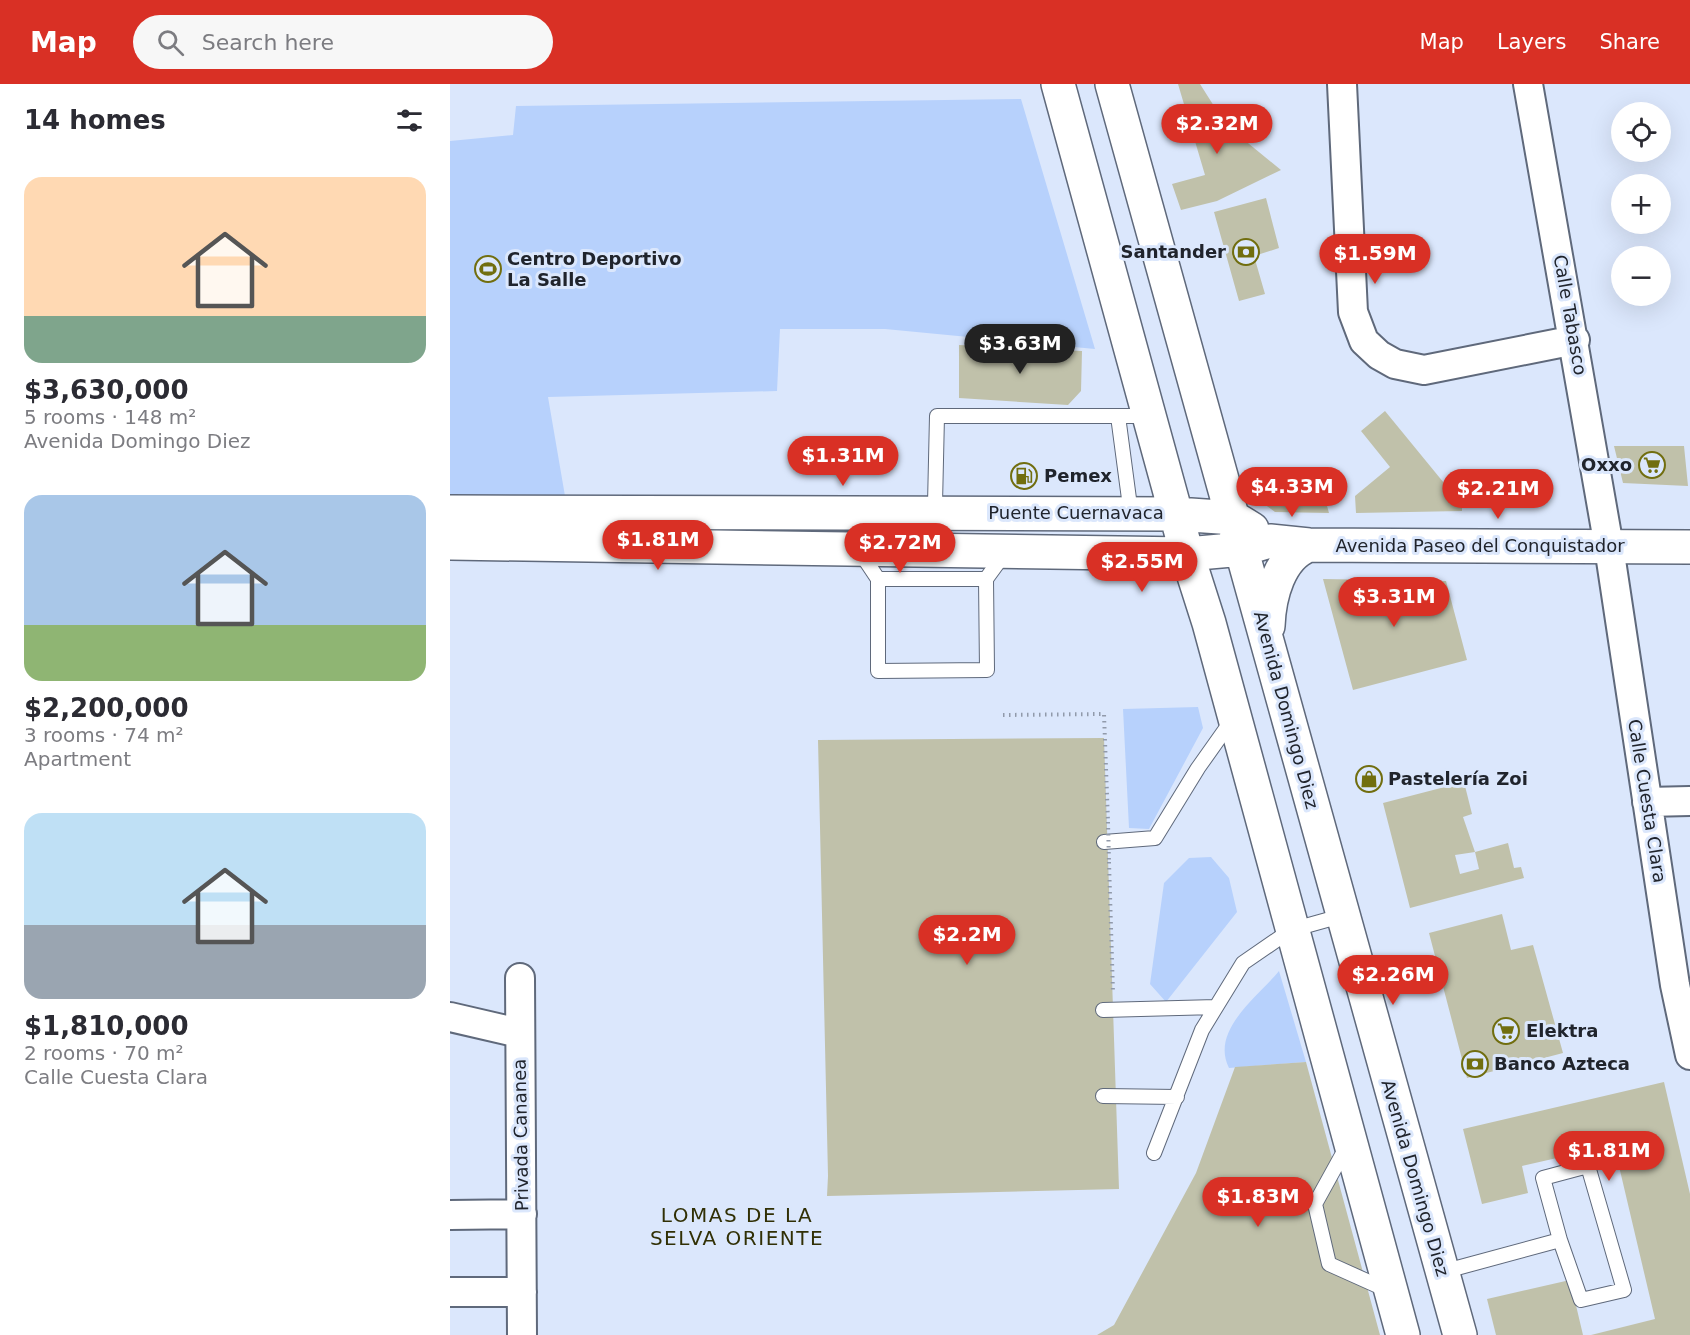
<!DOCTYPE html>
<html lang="en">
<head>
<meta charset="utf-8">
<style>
	:root { --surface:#fff; --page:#f7f7f7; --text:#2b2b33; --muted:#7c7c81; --accent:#d93025 }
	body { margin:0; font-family:"DejaVu Sans",sans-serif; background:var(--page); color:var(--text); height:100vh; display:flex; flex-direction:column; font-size:22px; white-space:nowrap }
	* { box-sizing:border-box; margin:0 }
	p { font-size:20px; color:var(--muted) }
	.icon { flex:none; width:33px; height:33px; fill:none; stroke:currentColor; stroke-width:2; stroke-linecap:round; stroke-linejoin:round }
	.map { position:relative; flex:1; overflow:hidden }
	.side { display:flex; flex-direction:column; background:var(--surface); width:450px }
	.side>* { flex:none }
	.fabs { position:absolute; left:1161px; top:18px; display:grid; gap:12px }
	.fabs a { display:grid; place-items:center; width:60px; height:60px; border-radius:50%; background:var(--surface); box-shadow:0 6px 24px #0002; font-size:30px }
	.price { position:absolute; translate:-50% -51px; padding:0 14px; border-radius:21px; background:var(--accent); color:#fff; font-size:20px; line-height:39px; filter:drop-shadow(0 2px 3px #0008) }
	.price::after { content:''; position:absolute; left:50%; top:36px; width:18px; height:14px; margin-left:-9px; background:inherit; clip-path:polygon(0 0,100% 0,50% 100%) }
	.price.current { background:#222; color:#fff }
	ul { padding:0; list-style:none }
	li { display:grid; align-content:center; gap:12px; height:318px; padding:0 24px }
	li span { display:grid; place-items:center; height:186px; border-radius:18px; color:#555 }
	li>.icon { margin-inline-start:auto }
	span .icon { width:108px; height:108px; fill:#fffc; stroke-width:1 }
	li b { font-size:26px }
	h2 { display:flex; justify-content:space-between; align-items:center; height:72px; padding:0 24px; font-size:26px }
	header { display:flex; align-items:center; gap:36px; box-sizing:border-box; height:84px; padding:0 30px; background:var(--accent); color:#fff }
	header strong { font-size:28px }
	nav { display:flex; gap:33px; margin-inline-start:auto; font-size:21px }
	.search { width:420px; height:54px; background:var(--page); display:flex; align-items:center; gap:15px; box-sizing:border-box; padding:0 21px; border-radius:33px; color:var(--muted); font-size:22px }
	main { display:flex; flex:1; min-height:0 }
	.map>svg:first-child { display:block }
</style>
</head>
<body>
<header>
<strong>Map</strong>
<div class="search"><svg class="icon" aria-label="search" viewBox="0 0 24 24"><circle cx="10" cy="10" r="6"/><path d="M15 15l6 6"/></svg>Search here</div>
<nav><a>Map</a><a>Layers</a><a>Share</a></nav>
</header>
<main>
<section class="side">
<h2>14 homes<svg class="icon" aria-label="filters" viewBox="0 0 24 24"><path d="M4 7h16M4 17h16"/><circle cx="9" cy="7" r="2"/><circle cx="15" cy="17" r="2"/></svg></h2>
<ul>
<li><span style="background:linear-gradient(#ffd9b3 75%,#7fa58c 0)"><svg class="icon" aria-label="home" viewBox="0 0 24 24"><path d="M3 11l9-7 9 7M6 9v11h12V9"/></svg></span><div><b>$3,630,000</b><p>5 rooms · 148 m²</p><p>Avenida Domingo Diez</p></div></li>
<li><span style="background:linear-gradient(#a9c7e8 70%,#8fb573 0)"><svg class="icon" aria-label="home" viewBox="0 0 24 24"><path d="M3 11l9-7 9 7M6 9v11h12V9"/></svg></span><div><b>$2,200,000</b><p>3 rooms · 74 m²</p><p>Apartment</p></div></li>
<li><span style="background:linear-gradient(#bfe0f5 60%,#9aa5b1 0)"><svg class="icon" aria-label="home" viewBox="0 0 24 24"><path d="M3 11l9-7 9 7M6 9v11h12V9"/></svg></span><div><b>$1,810,000</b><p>2 rooms · 70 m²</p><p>Calle Cuesta Clara</p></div></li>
</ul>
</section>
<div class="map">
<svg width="1240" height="1251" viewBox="0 0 1240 1251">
	<rect width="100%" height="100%" fill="#dbe7fc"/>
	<path fill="#b7d1fc" d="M571,15L645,265L435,245H330L327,307L98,313L115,412L0,414V57L63,51L66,22Z
		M748,623L753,644L699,745L679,744L673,625Z
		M761,773L779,794L787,828L716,918L700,900L714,799L739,774Z
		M829,887L856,978L779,984C760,946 808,913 829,887Z"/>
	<path fill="#c0c1aa" d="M728,0H750L776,41L831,86L767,117L731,126L722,100L755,91Z
		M816,114L829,164L804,172L815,210L789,217L764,128Z
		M509,261L632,267L631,307L618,321L509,314Z
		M935,327L1012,421V427L906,429L905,412L940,383L911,347Z
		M1164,362H1234L1238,402L1173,399Z
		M868,390L879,429L825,428L810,417L803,405L847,403Z
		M873,495L996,497L1017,576L903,606Z
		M654,654L669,1105L377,1112L378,1092L368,656Z
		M1014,698L1022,730L1013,733L1025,768L1005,771L1010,790L1029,785L1025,768L1058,759L1064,784L1071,783L1074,794L960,824L933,719Z
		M1052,830L1061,866L1083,861L1113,969L1017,994L979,849Z
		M856,978L930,1251H647L664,1241L746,1089L785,983Z
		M1214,998L1240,1110V1251H1141L1205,1235L1164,1061L1072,1082L1078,1109L1032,1120L1013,1045Z
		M1120,1196L1133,1251H1046L1037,1215Z"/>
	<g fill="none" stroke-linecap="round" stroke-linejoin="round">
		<defs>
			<path id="service" d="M668,332L681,430
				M484,464L487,332H699
				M410,468L428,495H536L555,469
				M428,495V587L537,586L536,495
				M654,758L705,754L748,684L782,636
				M653,926L766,923
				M653,1012L727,1013
				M897,1062L865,1120L879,1180L937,1206
				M704,1069L752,946L793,879L841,846L891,832
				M992,1188L1110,1156L1093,1094L1138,1082L1174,1206L1131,1216L1110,1156"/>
			<path id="minor" d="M892,0L903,228L914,257L929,271L945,280L974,286L1125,256
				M1078,0L1159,463L1225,901L1240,971
				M1197,718L1240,717
				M70,894L72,1251
				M0,933L69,949
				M0,1131L72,1130
				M0,1208H72"/>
			<path id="secondary" d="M608,0L737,470L759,539L953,1251
				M662,0C780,417 892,835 1010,1251
				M0,428L726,430L784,434L802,445
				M0,459L737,470L793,465L820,457L859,461L1240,463
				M818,542C819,513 829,472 859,461"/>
		</defs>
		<use href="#service" stroke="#5f697b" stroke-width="16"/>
		<use href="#minor" stroke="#5f697b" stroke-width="32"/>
		<use href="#secondary" stroke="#5f697b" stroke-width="36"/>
		<path stroke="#919aaa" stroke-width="4" stroke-dasharray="1.5 4.5" stroke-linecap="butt" d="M553,631L654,630L658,738
			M659,778L663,909"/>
		<use href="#service" stroke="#fff" stroke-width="14"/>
		<use href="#minor" stroke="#fff" stroke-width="28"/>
		<use href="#secondary" stroke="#fff" stroke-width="33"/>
		<path stroke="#919aaa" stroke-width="4" stroke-dasharray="1.5 4.5" stroke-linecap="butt" d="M658,738L659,778"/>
	</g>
	<defs>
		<symbol id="bank-ring" viewBox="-11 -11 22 22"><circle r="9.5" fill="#dbe7fc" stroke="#716e0f" stroke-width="1.5"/><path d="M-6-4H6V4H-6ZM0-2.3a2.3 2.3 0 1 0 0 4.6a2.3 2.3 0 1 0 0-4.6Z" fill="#716e0f"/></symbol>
		<symbol id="stadium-ring" viewBox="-11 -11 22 22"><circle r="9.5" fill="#dbe7fc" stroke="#716e0f" stroke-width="1.5"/><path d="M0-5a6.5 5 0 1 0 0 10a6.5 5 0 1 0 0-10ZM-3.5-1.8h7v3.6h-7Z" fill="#716e0f"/></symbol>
		<symbol id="supermarket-ring" viewBox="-11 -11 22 22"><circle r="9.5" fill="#dbe7fc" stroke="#716e0f" stroke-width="1.5"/><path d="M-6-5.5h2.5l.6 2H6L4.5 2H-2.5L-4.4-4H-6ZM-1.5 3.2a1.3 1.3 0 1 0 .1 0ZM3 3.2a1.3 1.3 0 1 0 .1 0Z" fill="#716e0f"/></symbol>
		<symbol id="fuel-ring" viewBox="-11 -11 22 22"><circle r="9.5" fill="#dbe7fc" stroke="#716e0f" stroke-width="1.5"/><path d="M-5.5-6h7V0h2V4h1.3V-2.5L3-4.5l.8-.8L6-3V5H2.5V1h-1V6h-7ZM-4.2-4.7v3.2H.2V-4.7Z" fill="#716e0f"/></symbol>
		<symbol id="shop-ring" viewBox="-11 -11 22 22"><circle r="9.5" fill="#dbe7fc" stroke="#716e0f" stroke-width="1.5"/><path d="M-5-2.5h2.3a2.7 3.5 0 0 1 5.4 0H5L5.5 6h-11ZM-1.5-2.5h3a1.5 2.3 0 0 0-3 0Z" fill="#716e0f"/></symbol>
	</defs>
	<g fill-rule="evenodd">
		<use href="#bank-ring" x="781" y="153" width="30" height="30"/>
		<use href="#stadium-ring" x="23" y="170" width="30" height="30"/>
		<use href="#supermarket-ring" x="1187" y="366" width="30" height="30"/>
		<use href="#fuel-ring" x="559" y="377" width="30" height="30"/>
		<use href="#shop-ring" x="904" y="680" width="30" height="30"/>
		<use href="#supermarket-ring" x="1041" y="932" width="30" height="30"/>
		<use href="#bank-ring" x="1010" y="965" width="30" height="30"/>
	</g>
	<g text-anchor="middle" stroke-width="6" stroke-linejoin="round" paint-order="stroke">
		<g font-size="18" font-weight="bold" fill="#20242c" stroke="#dbe7fc" text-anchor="start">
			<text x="776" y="174" text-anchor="end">Santander</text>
			<text x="57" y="181">Centro Deportivo<tspan x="57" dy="21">La Salle</tspan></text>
			<text x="1182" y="387" text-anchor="end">Oxxo</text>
			<text x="594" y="398">Pemex</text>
			<text x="938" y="701">Pastelería Zoi</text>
			<text x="1076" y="953">Elektra</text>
			<text x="1044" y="986">Banco Azteca</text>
		</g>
		<g font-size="18" fill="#20242c" stroke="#dbe7fc">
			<text transform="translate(1120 231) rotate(80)" y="6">Calle Tabasco</text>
			<text x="626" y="435">Puente Cuernavaca</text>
			<text x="1030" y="468">Avenida Paseo del Conquistador</text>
			<text transform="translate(836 626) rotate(75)" y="6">Avenida Domingo Diez</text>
			<text transform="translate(1197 717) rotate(81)" y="6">Calle Cuesta Clara</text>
			<text transform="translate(71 1051) rotate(-91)" y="6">Privada Cananea</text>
			<text transform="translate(965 1094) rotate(74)" y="6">Avenida Domingo Diez</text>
		</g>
		<g font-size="20" letter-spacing="1.5" fill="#313005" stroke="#dbe7fc">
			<text x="287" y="1138">LOMAS DE LA<tspan x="287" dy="23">SELVA ORIENTE</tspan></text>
		</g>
	</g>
</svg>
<div class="fabs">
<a><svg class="icon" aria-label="locate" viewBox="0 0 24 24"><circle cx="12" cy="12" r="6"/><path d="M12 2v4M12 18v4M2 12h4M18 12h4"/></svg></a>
<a>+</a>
<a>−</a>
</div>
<b class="price" style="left:767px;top:71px">$2.32M</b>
<b class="price" style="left:925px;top:201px">$1.59M</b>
<b class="price current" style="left:570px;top:291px">$3.63M</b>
<b class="price" style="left:393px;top:403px">$1.31M</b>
<b class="price" style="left:842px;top:434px">$4.33M</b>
<b class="price" style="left:1048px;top:436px">$2.21M</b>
<b class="price" style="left:208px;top:487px">$1.81M</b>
<b class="price" style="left:450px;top:490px">$2.72M</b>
<b class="price" style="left:692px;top:509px">$2.55M</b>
<b class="price" style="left:944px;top:544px">$3.31M</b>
<b class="price" style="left:517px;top:882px">$2.2M</b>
<b class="price" style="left:943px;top:922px">$2.26M</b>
<b class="price" style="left:1159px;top:1098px">$1.81M</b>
<b class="price" style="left:808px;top:1144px">$1.83M</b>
</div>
</main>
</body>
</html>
